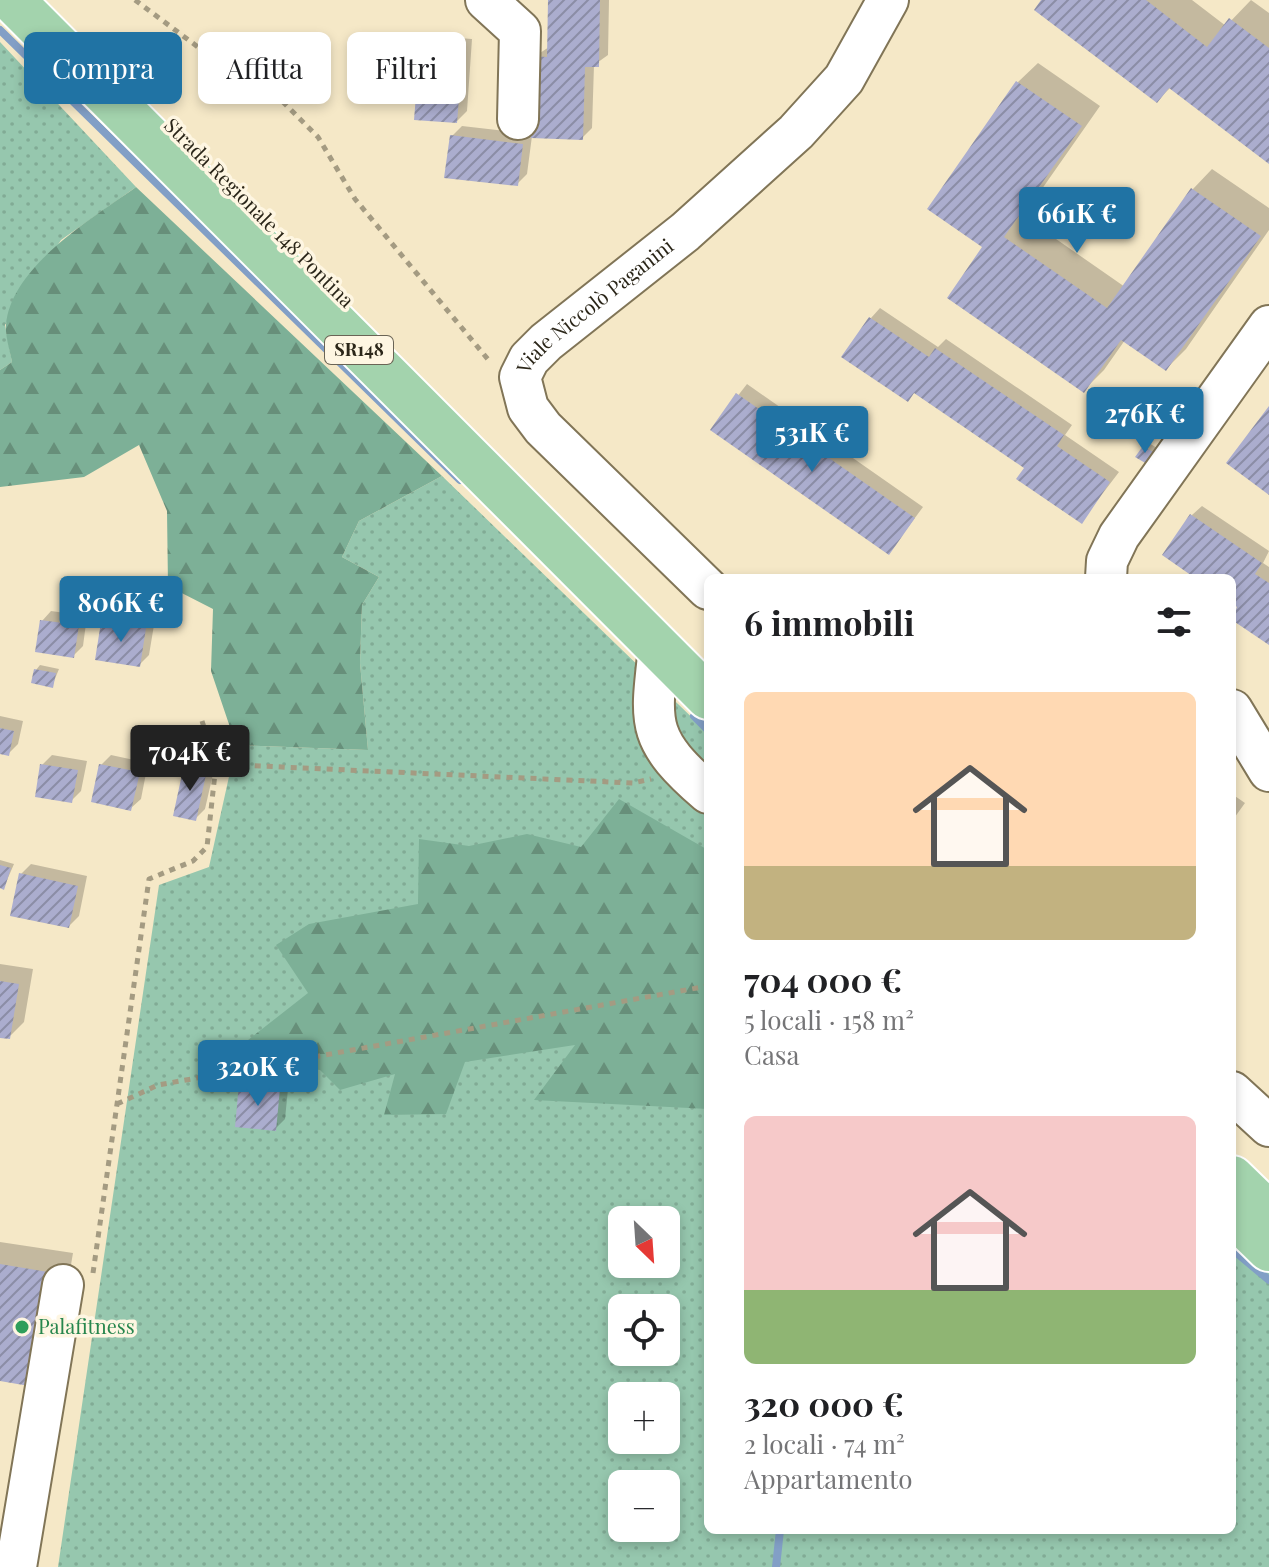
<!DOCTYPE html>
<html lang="it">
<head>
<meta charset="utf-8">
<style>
	:root { --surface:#fff; --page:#f2f2f2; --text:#202124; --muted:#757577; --accent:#2073a4 }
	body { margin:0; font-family:"Playfair Display",serif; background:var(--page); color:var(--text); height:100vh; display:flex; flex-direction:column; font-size:30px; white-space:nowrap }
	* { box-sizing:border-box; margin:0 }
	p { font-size:26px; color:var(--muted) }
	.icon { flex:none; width:44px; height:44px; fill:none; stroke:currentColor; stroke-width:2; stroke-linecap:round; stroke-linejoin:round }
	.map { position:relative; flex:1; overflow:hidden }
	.panel { position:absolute; left:704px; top:574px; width:532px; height:960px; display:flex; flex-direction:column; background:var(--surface); border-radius:12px; box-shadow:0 4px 12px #0003 }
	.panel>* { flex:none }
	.guide { position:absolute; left:24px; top:32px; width:560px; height:72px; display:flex; gap:16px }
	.needle { width:52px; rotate:155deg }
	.tools { position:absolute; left:608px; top:1206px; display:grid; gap:16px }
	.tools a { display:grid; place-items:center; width:72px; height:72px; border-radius:12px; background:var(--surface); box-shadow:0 4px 12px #0003; font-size:40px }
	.price { position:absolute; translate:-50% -68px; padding:0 18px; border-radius:8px; background:var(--accent); color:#fff; font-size:26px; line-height:52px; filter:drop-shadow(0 2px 4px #0008) }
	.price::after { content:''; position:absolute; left:50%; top:48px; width:24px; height:18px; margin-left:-12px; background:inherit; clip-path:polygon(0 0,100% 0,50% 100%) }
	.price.on { background:#222; color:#fff }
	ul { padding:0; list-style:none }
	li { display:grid; align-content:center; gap:16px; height:424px; padding:0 40px }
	li span { display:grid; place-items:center; height:248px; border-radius:12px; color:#555 }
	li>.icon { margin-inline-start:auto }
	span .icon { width:144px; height:144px; fill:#fffc; stroke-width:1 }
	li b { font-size:34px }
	h2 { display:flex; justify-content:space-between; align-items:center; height:96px; padding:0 40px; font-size:34px }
	.tag { padding:0 28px; border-radius:12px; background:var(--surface); box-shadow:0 4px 12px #0003; font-size:28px; line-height:72px }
	.tag.on { background:var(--accent); color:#fff }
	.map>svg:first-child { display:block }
</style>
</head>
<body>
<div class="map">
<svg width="1269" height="1567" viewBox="0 0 1269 1567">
	<defs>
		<pattern id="grass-dots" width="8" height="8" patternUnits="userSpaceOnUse" patternTransform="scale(2)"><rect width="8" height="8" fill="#96c7ae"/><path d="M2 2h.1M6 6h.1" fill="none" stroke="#81ab95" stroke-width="1.8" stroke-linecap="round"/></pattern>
		<pattern id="forest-firs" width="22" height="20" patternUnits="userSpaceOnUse" patternTransform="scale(2)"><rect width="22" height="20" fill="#7db097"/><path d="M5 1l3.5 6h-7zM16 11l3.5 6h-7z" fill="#678f7a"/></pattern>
		<pattern id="building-hatch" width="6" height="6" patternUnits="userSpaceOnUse" patternTransform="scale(2)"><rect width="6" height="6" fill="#abadce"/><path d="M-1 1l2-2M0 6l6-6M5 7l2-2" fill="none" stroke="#8b8da6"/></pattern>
	</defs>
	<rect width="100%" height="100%" fill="#f5e8c7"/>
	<path fill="url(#grass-dots)" fill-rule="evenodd" d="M0,42L136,187L61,240L5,325L12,362L0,370Z
		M442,476L708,733V1530H1232V1240L1269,1273V1567H58L159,885L209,867L236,745L368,750L360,663L362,605L379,577L342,557L359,521ZM622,1220H666V1264H622ZM622,1308H666V1352H622ZM622,1396H666V1440H622ZM622,1484H666V1528H622Z"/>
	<path fill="url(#forest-firs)" d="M136,187L442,476L359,521L342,557L379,577L362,605L360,663L368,750L236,745L211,671L213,609L168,586L167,511L139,445L84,477L0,487V370L12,362C10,351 5,336 6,325C11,266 93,218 136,187Z
		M619,799L708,850V1109L534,1100L575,1045L465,1062L446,1114L384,1115L395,1074L340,1090L320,1070L275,1065L243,1044L308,993L276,945L309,924L418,904L419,839L469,846L527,834L581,847Z"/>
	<path fill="#0003" d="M550,0H609L608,55L594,65L592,128L582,138L532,136L527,174L517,184L452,136L462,126L533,134L534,57L549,47Z
		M1044,0H1192L1226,26L1251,0L1269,13V161L1171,87L1157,101Z
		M432,36L472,39L467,111L457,121L422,46Z
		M1038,63L1100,106L1023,216L1125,287L1193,189L1212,169L1269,208V230L1186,349L1166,369L1125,340L1104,370L1084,390L985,247L1018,82Z
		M880,308L938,347L946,339L1072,425L1065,435L1119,472L1081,522L1026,468L915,392L908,400L871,318Z
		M747,384L923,507L889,553L712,429Z
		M1149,443L1157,448L1151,457L1138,456Z
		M1202,506L1269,551L1263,563L1269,567V643L1232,618L1240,606L1232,601V578H1199L1192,515Z
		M51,611L87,616L83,646L73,656L42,621Z
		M113,613L155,619L149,655L139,665L103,623Z
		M40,665L59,669L52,686L36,670Z
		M0,716L23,721L18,744L8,754L0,752Z
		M52,755L87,761L81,791L71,801L42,765Z
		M111,755L148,763L141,799L131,808L101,765Z
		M196,756L216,761L205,809L195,819L186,766Z
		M1232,794L1245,803L1232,821Z
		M0,860L14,864L4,887L0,886Z
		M31,864L87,876L79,916L69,926L21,874Z
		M0,964L33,969L24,1022L9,1037L0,1036Z
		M251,1075L289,1079L285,1119L275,1129L241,1085Z
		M0,1242L73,1253L54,1365L0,1379Z"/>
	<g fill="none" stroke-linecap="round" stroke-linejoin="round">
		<path stroke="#829fc6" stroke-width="8" d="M0,30L460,480
			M694,716L708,730
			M1232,1249L1269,1280
			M776,1567L780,1530"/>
	</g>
	<path fill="url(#building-hatch)" d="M548,0H600L599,67H585L583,140L531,138L532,56L547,57Z
		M1041,0H1146L1207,47L1229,18L1269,48V164L1169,88L1157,103L1034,10Z
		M420,45L463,49L457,123L414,120Z
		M1016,81L1082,126L1004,237L1107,308L1191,188L1261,236L1166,371L1121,340L1084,393L947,298L982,247L927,209Z
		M450,135L523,144L518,186L444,178Z
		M869,317L929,357L935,348L1064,435L1057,446L1110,482L1082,524L1016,479L1024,468L914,393L908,402L841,357Z
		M736,393L915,518L889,555L710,430Z
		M1269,406V495L1226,463Z
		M1143,446L1155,453L1147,464L1135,457Z
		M1190,514L1262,563L1255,574L1269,583V645L1232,620L1237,607L1232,603V578H1195L1162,555Z
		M40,620L79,625L74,658L35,652Z
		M101,622L146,628L140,667L95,660Z
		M34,669L56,673L53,688L31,683Z
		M0,728L14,731L9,756L0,754Z
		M40,764L78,770L72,803L35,797Z
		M99,764L140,772L131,811L91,802Z
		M184,765L207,770L196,821L173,816Z
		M0,865L11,868L4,890L0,888Z
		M19,873L78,886L69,928L10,916Z
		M0,981L19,984L10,1039L0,1038Z
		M239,1084L280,1088L276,1131L235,1127Z
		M0,1264L54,1273L35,1387L0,1381Z"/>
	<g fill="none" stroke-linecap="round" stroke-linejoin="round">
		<defs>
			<g id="minor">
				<path d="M486,0L520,31L518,119"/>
				<path d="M1106,578L1107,561L1119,536L1269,326"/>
				<path id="s1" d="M708,589L543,428L528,408L520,377L529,359L546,342L685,232L796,132L844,79L888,0"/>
				<path d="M659,648C650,725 646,739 708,793"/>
				<path d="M1232,710L1269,771"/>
				<path d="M1232,1092L1269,1126"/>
				<path d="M16,1567L63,1285"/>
			</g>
			<path id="major" d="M12,0L708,697
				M1232,1178L1269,1214
				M1232,1213L1269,1249"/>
		</defs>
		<use href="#minor" stroke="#817557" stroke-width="44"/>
		<use href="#major" stroke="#fff" stroke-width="48"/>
		<path stroke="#a49b82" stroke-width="5" stroke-dasharray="6 6" stroke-linecap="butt" d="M135,0L210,56L267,86L318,137L355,199L491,363
			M202,721L216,764L633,783L651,779
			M117,1104L158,1085L708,986
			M93,1273L149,879L193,861L207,847L216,764"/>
		<use href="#minor" stroke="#fff" stroke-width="40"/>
		<use href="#major" stroke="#a3d3ad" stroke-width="44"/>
	</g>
	<circle fill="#2e9e5b" stroke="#fef6e2" stroke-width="3" cx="22" cy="1327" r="8"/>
	<g text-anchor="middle" stroke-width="7" stroke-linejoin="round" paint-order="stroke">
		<rect fill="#fef6e2" stroke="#6a6455" stroke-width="2" x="325" y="336" width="68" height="28" rx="6"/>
		<g font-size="18" font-weight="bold" fill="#2b2619">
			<text x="359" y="356">SR148</text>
		</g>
		<g font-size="20" fill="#2b2619" stroke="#fef6e2">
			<text transform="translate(259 213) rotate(45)" y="7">Strada Regionale 148 Pontina</text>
			<text dy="7" stroke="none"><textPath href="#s1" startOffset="392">Viale Niccolò Paganini</textPath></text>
		</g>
		<g font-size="20" fill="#27864d" stroke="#fef6e2" text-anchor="start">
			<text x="38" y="1334">Palafitness</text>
		</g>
	</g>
</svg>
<div class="tools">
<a><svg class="needle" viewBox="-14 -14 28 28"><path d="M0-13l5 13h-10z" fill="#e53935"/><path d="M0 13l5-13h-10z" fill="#757577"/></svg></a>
<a><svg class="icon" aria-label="locate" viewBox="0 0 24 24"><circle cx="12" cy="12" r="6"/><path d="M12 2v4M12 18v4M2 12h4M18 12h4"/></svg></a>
<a>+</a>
<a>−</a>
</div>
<b class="price" style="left:1077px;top:255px">661K €</b>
<b class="price" style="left:1145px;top:455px">276K €</b>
<b class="price" style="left:812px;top:474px">531K €</b>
<b class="price" style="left:121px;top:644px">806K €</b>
<b class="price on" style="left:190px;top:793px">704K €</b>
<b class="price" style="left:258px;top:1108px">320K €</b>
<div class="guide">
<a class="tag on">Compra</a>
<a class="tag">Affitta</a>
<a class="tag">Filtri</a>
</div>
<section class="panel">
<h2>6 immobili<svg class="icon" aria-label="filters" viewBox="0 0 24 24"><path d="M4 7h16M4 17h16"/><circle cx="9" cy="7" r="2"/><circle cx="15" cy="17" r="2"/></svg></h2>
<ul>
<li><span style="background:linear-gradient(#ffd9b3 70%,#c2b280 0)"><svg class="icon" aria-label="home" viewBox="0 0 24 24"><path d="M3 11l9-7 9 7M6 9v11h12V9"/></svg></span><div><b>704 000 €</b><p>5 locali · 158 m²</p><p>Casa</p></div></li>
<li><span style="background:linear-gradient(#f6c9c9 70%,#8fb573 0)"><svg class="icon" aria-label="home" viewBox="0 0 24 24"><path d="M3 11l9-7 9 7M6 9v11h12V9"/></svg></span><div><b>320 000 €</b><p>2 locali · 74 m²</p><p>Appartamento</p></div></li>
</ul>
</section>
</div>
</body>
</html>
